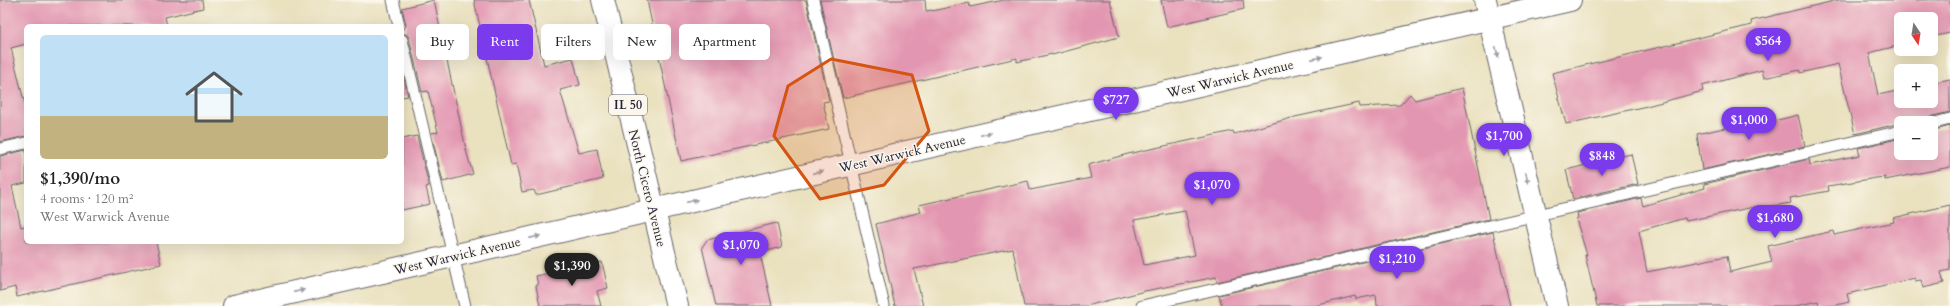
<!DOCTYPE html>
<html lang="en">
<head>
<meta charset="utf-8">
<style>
	:root { --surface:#fff; --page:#f2f2f2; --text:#202124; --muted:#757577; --accent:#7c3aed }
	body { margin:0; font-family:Cardo,serif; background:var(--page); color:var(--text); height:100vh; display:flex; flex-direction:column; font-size:15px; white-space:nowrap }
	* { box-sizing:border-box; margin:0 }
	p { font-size:13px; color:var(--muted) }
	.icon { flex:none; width:22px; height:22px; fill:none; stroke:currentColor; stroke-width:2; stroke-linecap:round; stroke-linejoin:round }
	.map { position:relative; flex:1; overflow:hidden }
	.panel { position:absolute; left:24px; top:24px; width:380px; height:220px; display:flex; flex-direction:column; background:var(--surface); border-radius:6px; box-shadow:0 4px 16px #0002 }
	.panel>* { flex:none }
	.guide { position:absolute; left:416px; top:24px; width:380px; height:36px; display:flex; gap:8px }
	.needle { width:26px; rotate:168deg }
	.fabs { position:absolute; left:1894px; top:12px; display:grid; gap:8px }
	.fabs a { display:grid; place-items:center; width:44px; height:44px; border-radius:6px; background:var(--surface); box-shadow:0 4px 16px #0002; font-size:20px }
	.price { position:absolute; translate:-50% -34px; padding:0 9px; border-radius:14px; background:var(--accent); color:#fff; font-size:13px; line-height:26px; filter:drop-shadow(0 1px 2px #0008) }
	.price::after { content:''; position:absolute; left:50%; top:24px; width:12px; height:9px; margin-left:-6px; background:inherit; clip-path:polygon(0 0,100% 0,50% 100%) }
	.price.current { background:#222; color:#fff }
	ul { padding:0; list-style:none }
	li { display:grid; align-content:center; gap:8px; height:212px; padding:0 16px }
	li span { display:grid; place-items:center; height:124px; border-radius:6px; color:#555 }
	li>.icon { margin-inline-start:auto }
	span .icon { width:72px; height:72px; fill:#fffc; stroke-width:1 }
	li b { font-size:17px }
	.tag { padding:0 14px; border-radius:6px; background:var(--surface); box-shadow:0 4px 16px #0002; font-size:14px; line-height:36px }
	.tag.current { background:var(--accent); color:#fff }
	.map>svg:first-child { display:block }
</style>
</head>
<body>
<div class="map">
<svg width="1950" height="306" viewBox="0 0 1950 306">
	<rect width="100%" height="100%" fill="#fbf7ec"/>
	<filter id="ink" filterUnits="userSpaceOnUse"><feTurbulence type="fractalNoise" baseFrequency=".025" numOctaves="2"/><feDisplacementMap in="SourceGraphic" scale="8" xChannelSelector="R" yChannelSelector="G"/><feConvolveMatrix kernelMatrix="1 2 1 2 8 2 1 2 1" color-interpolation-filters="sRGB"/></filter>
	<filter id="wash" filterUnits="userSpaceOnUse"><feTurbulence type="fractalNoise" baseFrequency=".012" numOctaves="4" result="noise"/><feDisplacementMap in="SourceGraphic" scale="16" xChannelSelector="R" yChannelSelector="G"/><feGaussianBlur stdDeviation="0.9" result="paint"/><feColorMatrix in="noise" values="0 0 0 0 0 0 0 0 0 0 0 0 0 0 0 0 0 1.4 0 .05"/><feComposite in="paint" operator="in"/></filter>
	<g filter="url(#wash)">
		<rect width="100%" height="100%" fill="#eae1bf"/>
		<g id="blocks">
			<path fill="#e396b1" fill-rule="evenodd" d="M0,0H202L203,8L165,17L167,26H26V44L11,48L26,109V136L0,142Z
				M434,0L467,154L473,174L443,182L431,133L438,132L428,91L422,92L409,38L407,35L402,33L406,25L402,8Z
				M474,0H529L544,65L573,58L580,85L560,90L579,153L597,149L603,179L536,195L534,190L522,192L516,164L511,165Z
				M647,0H806L829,101L823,102L829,129L681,161Z
				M820,0H925L926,11L932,10V11L969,3L970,7L1004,0H1110L1119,37L1052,55V54L1017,62V58L843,98Z
				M1161,0H1243L1244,9L1167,27Z
				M1838,0H1950V33L1931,37V19H1901V45L1869,53L1878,95L1901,90V101H1931V83L1950,79V112L1929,117L1924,123H1901L1855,134L1838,64L1800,73V70L1764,78L1762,70L1702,86L1703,91L1647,106L1566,124L1552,73L1752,25L1751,21Z
				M402,70L408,96L402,97Z
				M1462,88L1489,219L1217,282L1216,277L1145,291L1086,306H1024L1013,249L914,269L923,306H895L876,224L921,212L919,205L1028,181L1030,190L1091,178L1088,165L1128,154L1233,131L1234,134L1295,117L1359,103L1360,107L1400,105L1410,94L1415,100ZM1185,211L1195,255L1144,265L1134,220Z
				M1798,115L1805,146L1702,170L1697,134L1765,119L1766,123Z
				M1950,126V167L1885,180V177L1876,178L1828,186L1829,191L1790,198L1791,203L1759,208V206L1686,221L1685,218L1639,231L1647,272L1727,256L1730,272L1772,262L1768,246L1833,231L1834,235L1894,222L1893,218L1950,205V270L1941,272L1944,283L1923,288L1921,280L1915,281V278L1847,294L1849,302L1832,306H1819L1818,301L1795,306H1597L1585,255H1587L1576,219L1578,218L1577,213L1641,198L1643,206L1705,188L1704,184L1809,159L1810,165L1860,155L1858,148L1901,138V153H1931V131Z
				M417,136L429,186L426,187L430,204L402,210V139Z
				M26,150V183L12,186L21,227L26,226V242H156L161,264L17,297L15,287L0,291V156Z
				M1631,154L1638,184L1573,199L1566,170Z
				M777,223L782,247L760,253L772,306H716L702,247L707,240Z
				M1493,232L1510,306H1377L1376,295L1356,299L1355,296L1314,306H1222L1219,295Z
				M602,262L608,288L597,291L601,306H540L536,286L538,285L536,276Z"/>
		</g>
	</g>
	<g filter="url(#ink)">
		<use href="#blocks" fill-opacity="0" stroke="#686569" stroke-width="1"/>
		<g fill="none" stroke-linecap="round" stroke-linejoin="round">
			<defs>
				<path id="lane" d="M393,0L399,26
					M813,0L884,306
					M402,40L465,306
					M1931,124L1950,119
					M0,149L26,143
					M1142,306L1901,131"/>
				<path id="street" d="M1485,0L1557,306
					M234,306L1570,0"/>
				<path id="primary" d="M603,0L677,306"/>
			</defs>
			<use href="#lane" stroke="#686569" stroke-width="13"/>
			<use href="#street" stroke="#686569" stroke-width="24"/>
			<use href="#primary" stroke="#686569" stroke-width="24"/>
			<use href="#lane" stroke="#fff" stroke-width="11"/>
			<use href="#street" stroke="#fff" stroke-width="22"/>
			<use href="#primary" stroke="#fff" stroke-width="22"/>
		</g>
		<defs><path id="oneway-solid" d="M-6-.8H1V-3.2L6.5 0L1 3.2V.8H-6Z"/></defs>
		<g fill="#9c9ca7">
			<use href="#oneway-solid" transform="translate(1497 52) rotate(77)"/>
			<use href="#oneway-solid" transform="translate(1317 58) rotate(-13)"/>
			<use href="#oneway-solid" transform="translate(986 134) rotate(-13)"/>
			<use href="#oneway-solid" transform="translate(818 172) rotate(-13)"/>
			<use href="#oneway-solid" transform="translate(1527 178) rotate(77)"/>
			<use href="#oneway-solid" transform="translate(692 201) rotate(-13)"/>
			<use href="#oneway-solid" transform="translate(535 237) rotate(-13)"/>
			<use href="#oneway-solid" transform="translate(299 291) rotate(-13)"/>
		</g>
	</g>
	<path fill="#d45411" fill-opacity="0.2" stroke="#d45411" stroke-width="3" stroke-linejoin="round" d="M831,59L912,75L929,131L884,185L820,199L774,136L788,86Z"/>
	<g text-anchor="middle" stroke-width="3" stroke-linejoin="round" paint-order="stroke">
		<rect fill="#fbf7ec" stroke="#636270" stroke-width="1" x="609" y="95" width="38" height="20" rx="3"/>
		<g font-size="12" font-weight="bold" fill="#22223b">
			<text x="628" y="109">IL 50</text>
		</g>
		<g font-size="13" fill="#22223b" stroke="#fbf7ec">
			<text transform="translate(1230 78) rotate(-13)" y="5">West Warwick Avenue</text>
			<text transform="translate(902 153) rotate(-13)" y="5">West Warwick Avenue</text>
			<text transform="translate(648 188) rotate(76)" y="5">North Cicero Avenue</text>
			<text transform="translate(457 255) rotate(-13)" y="5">West Warwick Avenue</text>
		</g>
	</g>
</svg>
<div class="fabs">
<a><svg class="needle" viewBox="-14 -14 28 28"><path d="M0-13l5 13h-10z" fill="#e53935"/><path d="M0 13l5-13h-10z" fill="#757577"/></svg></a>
<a>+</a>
<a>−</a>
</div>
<b class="price" style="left:1768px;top:62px">$564</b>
<b class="price" style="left:1116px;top:121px">$727</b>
<b class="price" style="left:1749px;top:141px">$1,000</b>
<b class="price" style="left:1504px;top:157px">$1,700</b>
<b class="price" style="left:1602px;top:177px">$848</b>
<b class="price" style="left:1212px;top:206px">$1,070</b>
<b class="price" style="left:1775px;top:239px">$1,680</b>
<b class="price" style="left:741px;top:266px">$1,070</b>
<b class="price" style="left:1397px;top:280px">$1,210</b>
<b class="price current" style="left:572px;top:287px">$1,390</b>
<div class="guide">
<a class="tag">Buy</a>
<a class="tag current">Rent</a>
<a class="tag">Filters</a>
<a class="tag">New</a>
<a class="tag">Apartment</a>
</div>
<section class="panel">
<ul>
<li><span style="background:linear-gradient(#bfe0f5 65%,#c2b280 0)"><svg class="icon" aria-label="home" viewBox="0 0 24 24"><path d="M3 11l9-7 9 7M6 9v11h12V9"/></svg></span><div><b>$1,390/mo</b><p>4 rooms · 120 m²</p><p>West Warwick Avenue</p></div></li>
</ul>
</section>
</div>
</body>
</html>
